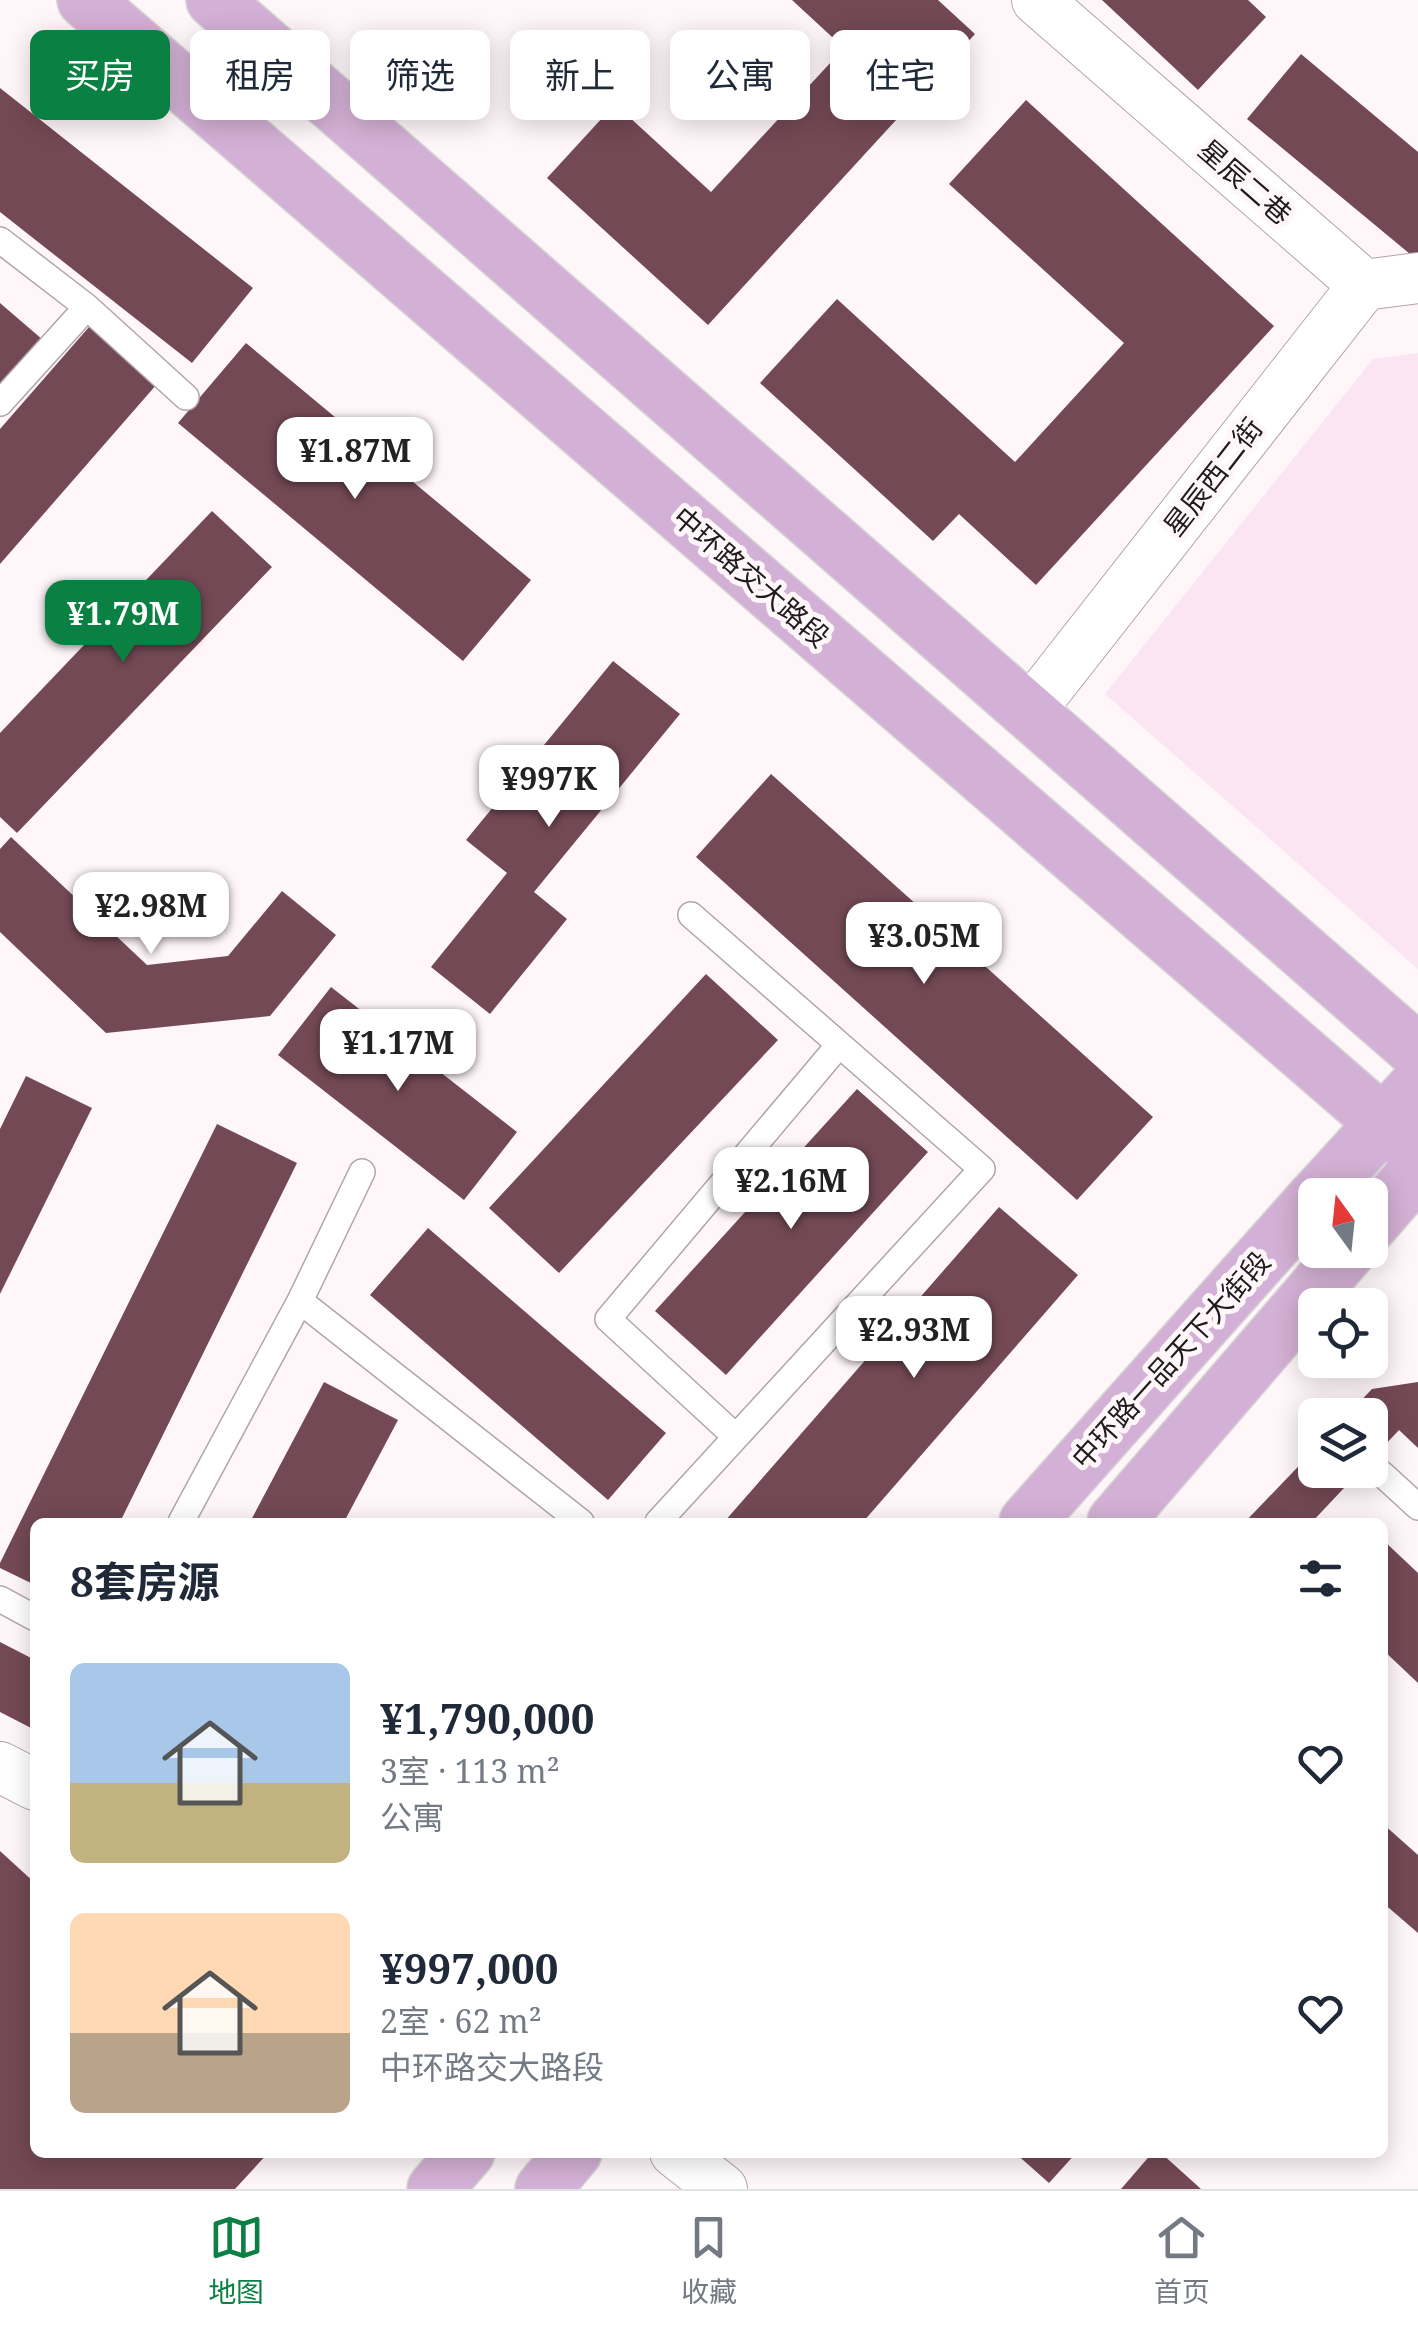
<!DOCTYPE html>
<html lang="zh">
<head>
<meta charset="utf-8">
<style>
	:root { --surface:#fff; --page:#f6f6f7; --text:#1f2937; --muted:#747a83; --line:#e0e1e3; --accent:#0b8043 }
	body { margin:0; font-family:"Noto Serif","Noto Sans SC",serif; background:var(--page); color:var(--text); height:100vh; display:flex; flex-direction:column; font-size:38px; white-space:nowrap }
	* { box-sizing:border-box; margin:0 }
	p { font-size:32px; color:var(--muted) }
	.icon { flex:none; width:55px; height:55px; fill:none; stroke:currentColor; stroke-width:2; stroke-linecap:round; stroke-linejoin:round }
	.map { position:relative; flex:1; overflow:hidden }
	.sheet { position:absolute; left:30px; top:1518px; width:1358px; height:640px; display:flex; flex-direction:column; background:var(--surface); border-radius:15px; box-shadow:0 5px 25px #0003 }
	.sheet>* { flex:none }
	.hud { position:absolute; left:30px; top:30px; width:1360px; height:90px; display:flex; gap:20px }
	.needle { width:65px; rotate:345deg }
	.buttons { position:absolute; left:1298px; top:1178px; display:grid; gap:20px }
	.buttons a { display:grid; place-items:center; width:90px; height:90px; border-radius:15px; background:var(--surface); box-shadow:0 5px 25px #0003; font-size:50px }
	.price { position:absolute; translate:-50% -85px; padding:0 22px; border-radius:20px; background:#fff; color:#222; font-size:32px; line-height:65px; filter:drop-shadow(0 2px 5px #0008) }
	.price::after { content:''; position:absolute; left:50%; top:60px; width:30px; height:22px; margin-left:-15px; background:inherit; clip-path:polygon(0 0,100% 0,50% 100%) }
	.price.active { background:var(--accent); color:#fff }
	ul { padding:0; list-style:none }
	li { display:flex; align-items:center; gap:30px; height:250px; padding:0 40px }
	li span { display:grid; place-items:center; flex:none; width:280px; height:200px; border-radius:15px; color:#555 }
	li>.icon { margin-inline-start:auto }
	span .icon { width:120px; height:120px; fill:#fffc; stroke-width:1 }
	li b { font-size:42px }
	h2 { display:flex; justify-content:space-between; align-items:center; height:120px; padding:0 40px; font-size:42px }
	.chip { padding:0 35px; border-radius:15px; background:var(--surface); box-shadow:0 5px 25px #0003; font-size:35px; line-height:90px }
	.chip.active { background:var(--accent); color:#fff }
	.dock { display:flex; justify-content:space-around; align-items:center; height:140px; border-top:2px solid var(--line); background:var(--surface); font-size:28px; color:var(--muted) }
	.dock a { display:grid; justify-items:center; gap:5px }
	.dock .active { color:var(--accent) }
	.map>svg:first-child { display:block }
</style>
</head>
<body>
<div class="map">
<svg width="1418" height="2189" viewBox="0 0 1418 2189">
	<rect width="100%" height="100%" fill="#fff6fa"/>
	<path fill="#fce5f2" d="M1418,353V969L1105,694L1373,359Z"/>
	<path fill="#734955" d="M792,0H938L975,34L708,325L547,178L615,104L711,192L844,48Z
		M1102,0H1248L1266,17L1198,90Z
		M1301,54L1418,152V253L1410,254L1247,119Z
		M0,88L253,288L192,363L0,212Z
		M1026,100L1274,326L1036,585L959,514L933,541L760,383L837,299L1015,462L1124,343L949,184Z
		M0,303L43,340L0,383Z
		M89,327L157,384L0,564V429Z
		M246,343L531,580L463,661L178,423Z
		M212,511L272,567L17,833L0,817V733Z
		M613,661L680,714L534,892L567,919L490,1014L431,967L507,873L466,840Z
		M771,774L1153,1117L1077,1200L696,857Z
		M11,837L147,965L228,956L282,891L336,935L270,1016L106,1033L0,932V849Z
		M706,974L778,1040L559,1273L489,1208Z
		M331,987L517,1132L464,1200L278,1055Z
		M26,1076L92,1108L0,1294V1129Z
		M857,1089L928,1152L726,1375L655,1311Z
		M217,1124L297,1163L120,1522H35V1585L0,1568V1563Z
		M999,1207L1078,1275L863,1522H724Z
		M428,1228L666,1433L608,1500L370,1295Z
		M324,1382L398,1420L344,1522H250Z
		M1418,1382V1448L1399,1430L1370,1461V1415H1347L1372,1389Z
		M1315,1449V1470H1361L1312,1522H1245Z
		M1382,1539L1418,1573V1683L1382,1649Z
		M0,1642L35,1660V1730L0,1712Z
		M1382,1823L1418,1855V1933L1382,1902Z
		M0,1851L35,1883V2152H269L235,2189H0Z
		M1014,2152H1077L1049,2183Z
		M1153,2152H1160L1201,2189H1121Z"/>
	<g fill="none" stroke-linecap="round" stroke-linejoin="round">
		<defs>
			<path id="service" d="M0,240L87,307L186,397
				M0,403L87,307
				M300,1301L581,1522
				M736,1437L608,1319L839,1045
				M1382,1474L1418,1507
				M181,1522L300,1301L362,1172
				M658,1522L982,1169L691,915
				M0,1599L35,1618"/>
			<path id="minor" d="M1037,0L1364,285
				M1029,712L1364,285L1418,278
				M0,1767L35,1785
				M675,2152L722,2189"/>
			<path id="primary" d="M85,0L1418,1153
				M214,0L1418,1052
				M1318,1195L1418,1085
				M1370,1225L1418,1170
				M1027,1522L1315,1198
				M1115,1522L1349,1250
				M435,2189L467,2152
				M543,2189L574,2152"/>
		</defs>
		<use href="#service" stroke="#b2a4ac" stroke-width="28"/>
		<use href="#minor" stroke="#b2a4ac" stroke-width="52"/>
		<use href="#primary" stroke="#d7d6d6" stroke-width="58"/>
		<use href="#service" stroke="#fff" stroke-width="25"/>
		<use href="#minor" stroke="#fff" stroke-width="50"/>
		<use href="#primary" stroke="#d3b0d5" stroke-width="55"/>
	</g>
	<g text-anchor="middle" stroke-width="10" stroke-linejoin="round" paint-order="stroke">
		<g font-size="28" fill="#1f1a1d" stroke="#fff6fa">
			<text transform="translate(1245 182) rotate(41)" y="10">星辰二巷</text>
			<text transform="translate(1213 477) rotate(-52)" y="10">星辰西二街</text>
			<text transform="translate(751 577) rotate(41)" y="10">中环路交大路段</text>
			<text transform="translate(1171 1360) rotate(-48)" y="10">中环路一品天下大街段</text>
		</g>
	</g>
</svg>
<div class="buttons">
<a><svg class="needle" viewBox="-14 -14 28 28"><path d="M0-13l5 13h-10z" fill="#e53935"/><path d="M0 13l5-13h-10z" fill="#747a83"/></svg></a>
<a><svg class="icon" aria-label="locate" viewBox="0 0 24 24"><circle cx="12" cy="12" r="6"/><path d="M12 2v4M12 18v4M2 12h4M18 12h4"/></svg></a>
<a><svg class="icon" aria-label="layers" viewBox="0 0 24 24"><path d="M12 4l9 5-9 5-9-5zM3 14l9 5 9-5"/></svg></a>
</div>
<b class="price" style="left:355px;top:502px">¥1.87M</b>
<b class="price active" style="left:123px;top:665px">¥1.79M</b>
<b class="price" style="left:549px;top:830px">¥997K</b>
<b class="price" style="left:151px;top:957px">¥2.98M</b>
<b class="price" style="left:924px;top:987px">¥3.05M</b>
<b class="price" style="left:398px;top:1094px">¥1.17M</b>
<b class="price" style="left:791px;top:1232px">¥2.16M</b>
<b class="price" style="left:914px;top:1381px">¥2.93M</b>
<div class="hud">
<a class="chip active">买房</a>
<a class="chip">租房</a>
<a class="chip">筛选</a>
<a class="chip">新上</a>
<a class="chip">公寓</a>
<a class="chip">住宅</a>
</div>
<section class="sheet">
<h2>8套房源<svg class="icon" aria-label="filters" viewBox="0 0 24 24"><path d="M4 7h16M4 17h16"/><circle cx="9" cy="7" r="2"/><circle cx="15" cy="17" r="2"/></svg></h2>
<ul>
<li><span style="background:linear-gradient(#a9c7e8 60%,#c2b280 0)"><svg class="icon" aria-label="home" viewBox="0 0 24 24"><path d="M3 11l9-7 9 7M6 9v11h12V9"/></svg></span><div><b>¥1,790,000</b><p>3室 · 113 m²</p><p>公寓</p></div><svg class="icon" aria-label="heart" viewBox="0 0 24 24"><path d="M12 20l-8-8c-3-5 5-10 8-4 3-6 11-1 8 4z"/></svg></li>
<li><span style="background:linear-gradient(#ffd9b3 60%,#b9a48a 0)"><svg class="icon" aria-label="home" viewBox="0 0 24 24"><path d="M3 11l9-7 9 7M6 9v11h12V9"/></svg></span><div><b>¥997,000</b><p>2室 · 62 m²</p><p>中环路交大路段</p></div><svg class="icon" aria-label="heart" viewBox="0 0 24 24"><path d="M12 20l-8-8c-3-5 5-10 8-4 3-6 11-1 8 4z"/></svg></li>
</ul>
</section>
</div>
<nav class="dock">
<a class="active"><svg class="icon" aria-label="map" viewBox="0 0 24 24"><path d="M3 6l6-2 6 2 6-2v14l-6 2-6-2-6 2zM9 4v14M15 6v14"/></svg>地图</a>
<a><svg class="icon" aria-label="saved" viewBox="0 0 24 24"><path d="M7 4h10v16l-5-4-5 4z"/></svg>收藏</a>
<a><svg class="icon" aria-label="home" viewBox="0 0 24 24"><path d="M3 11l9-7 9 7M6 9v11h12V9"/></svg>首页</a>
</nav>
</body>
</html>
